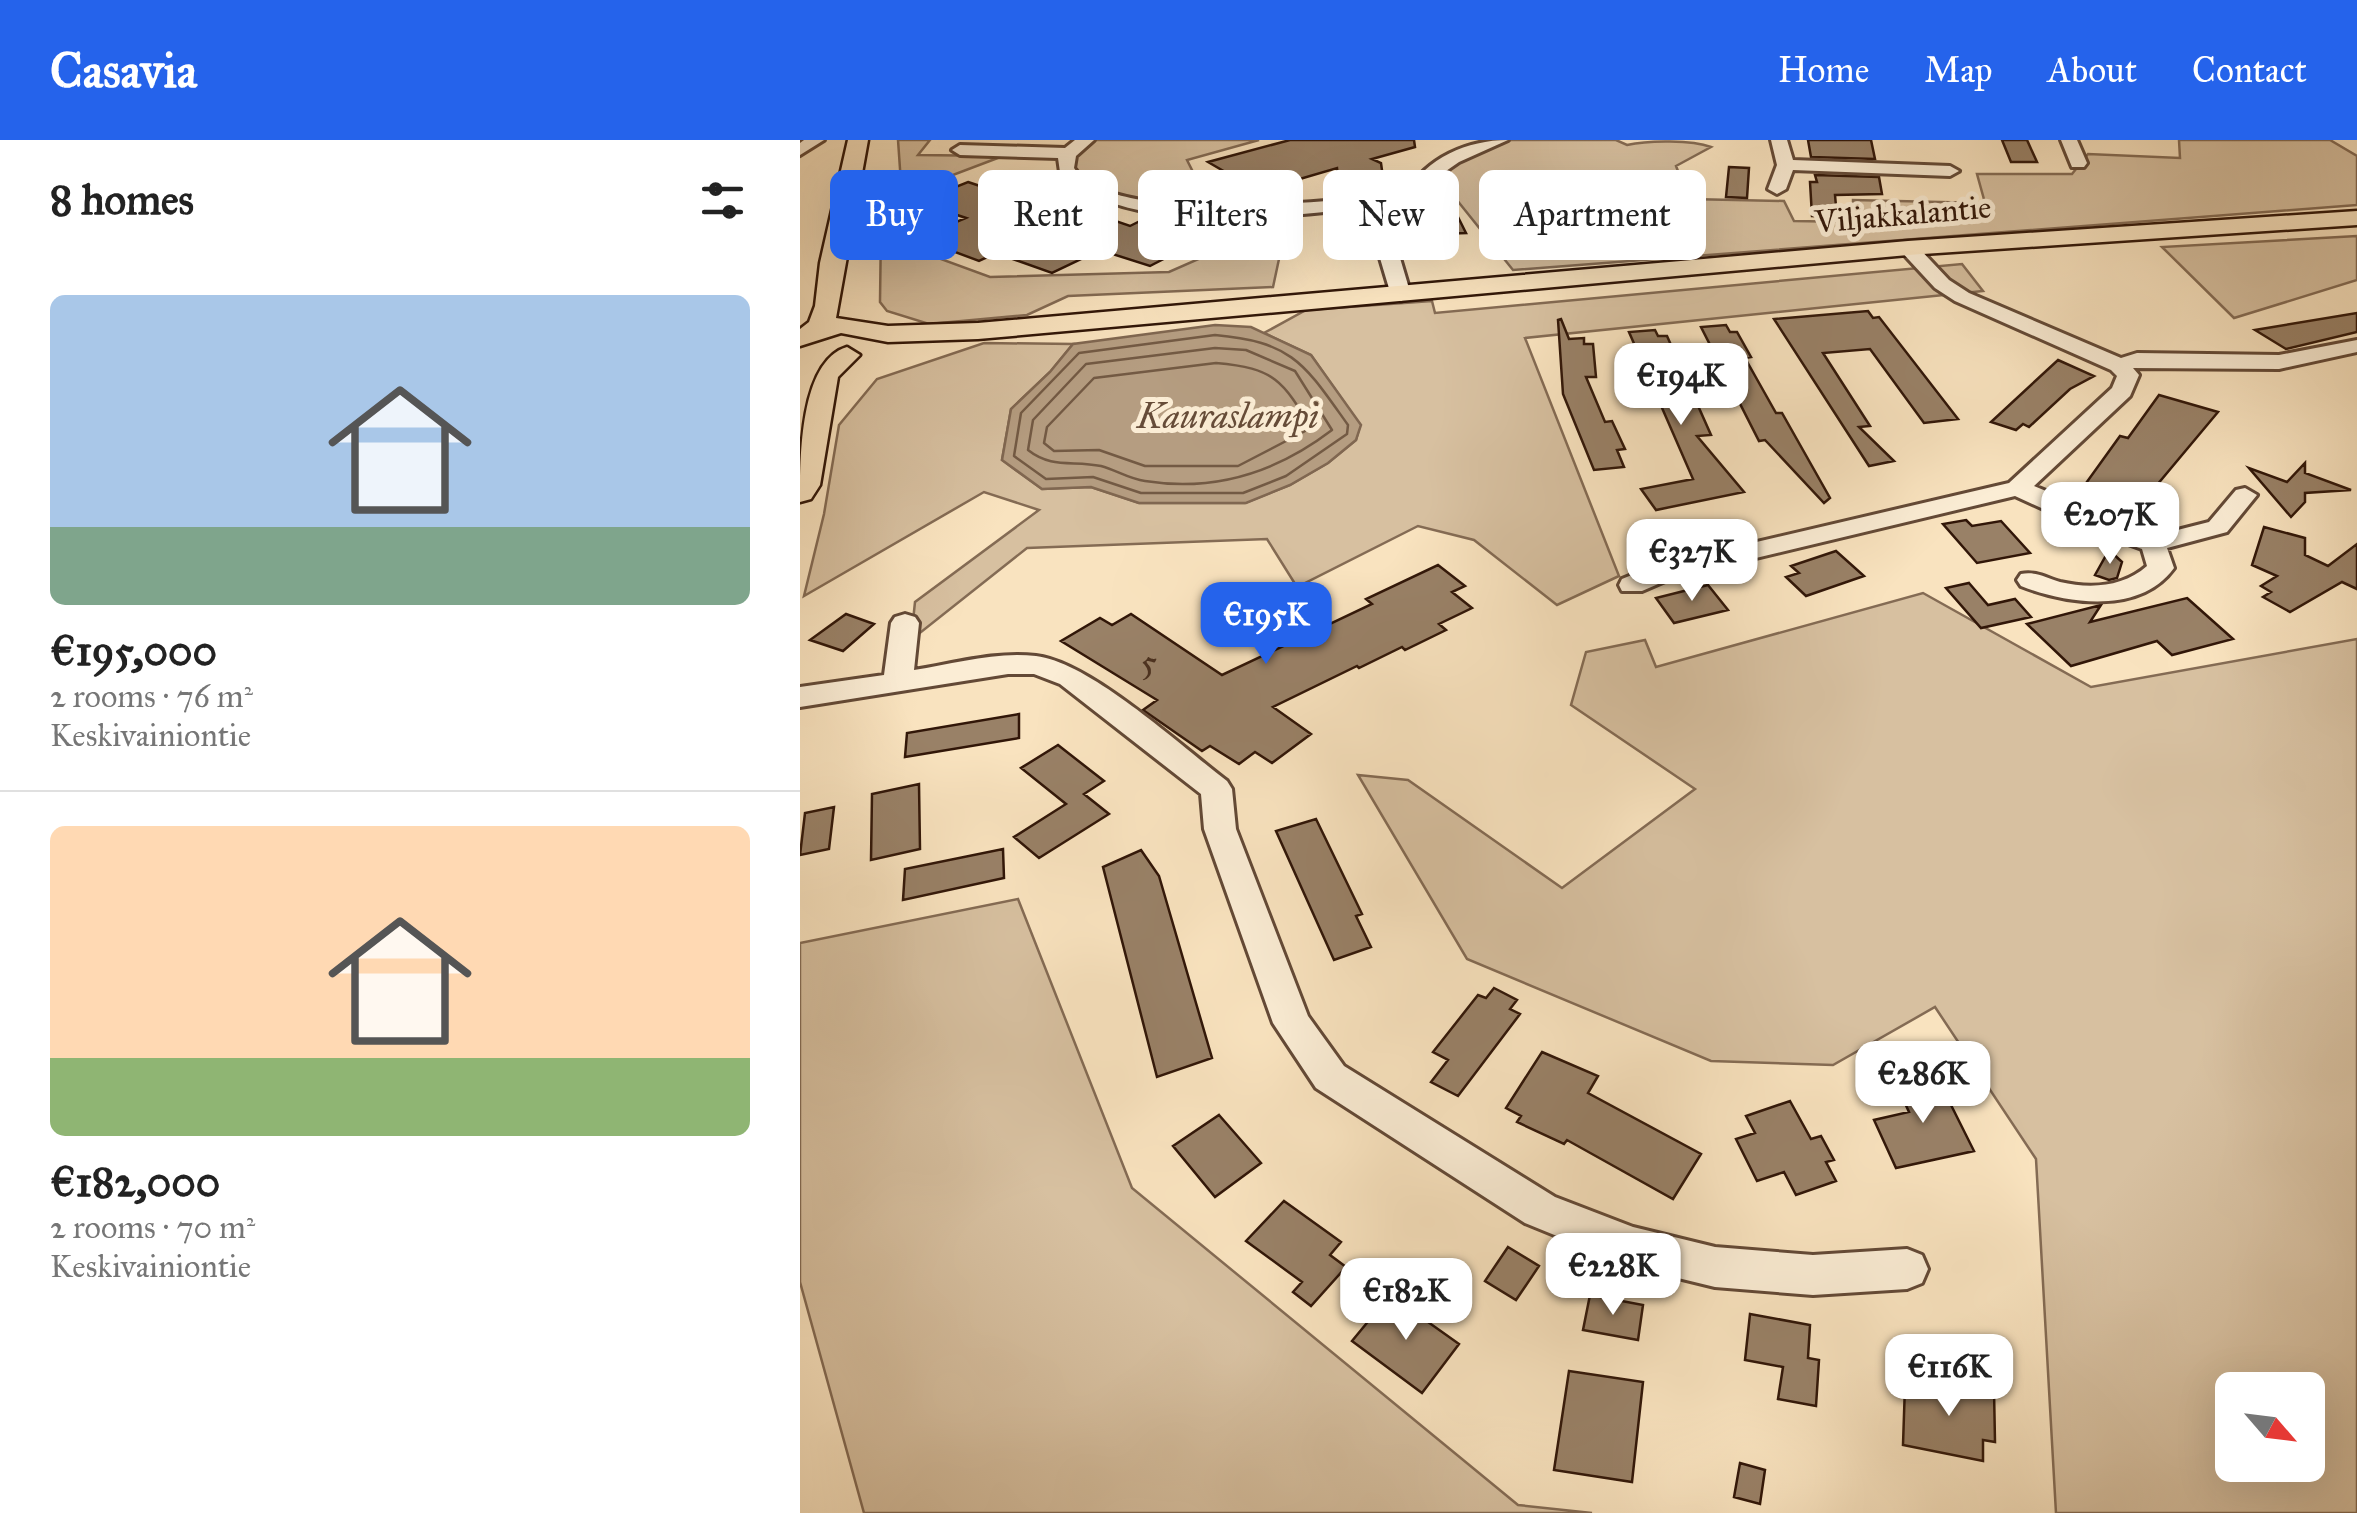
<!DOCTYPE html>
<html lang="en">
<head>
<meta charset="utf-8">
<style>
	:root { --surface:#fff; --page:#f6f6f6; --text:#222; --muted:#767676; --line:#e0e0e0; --accent:#2563eb }
	body { margin:0; font-family:"IM FELL Great Primer",serif; background:var(--page); color:var(--text); height:100vh; display:flex; flex-direction:column; font-size:38px; white-space:nowrap }
	* { box-sizing:border-box; margin:0 }
	p { font-size:32px; color:var(--muted) }
	.icon { flex:none; width:55px; height:55px; fill:none; stroke:currentColor; stroke-width:2; stroke-linecap:round; stroke-linejoin:round }
	.map { position:relative; flex:1; overflow:hidden }
	.drawer { display:flex; flex-direction:column; background:var(--surface); width:800px }
	.drawer>* { flex:none }
	.hud { position:absolute; left:30px; top:30px; width:950px; height:90px; display:flex; gap:20px }
	.needle { width:65px; rotate:118deg }
	.controls { position:absolute; left:1415px; top:1232px; display:grid; gap:20px }
	.controls a { display:grid; place-items:center; width:110px; height:110px; border-radius:15px; background:var(--surface); box-shadow:0 10px 40px #0002; font-size:50px }
	.price { position:absolute; translate:-50% -85px; padding:0 22px; border-radius:20px; background:#fff; color:#222; font-size:32px; line-height:65px; filter:drop-shadow(0 2px 5px #0008) }
	.price::after { content:''; position:absolute; left:50%; top:60px; width:30px; height:22px; margin-left:-15px; background:inherit; clip-path:polygon(0 0,100% 0,50% 100%) }
	.price.active { background:var(--accent); color:#fff }
	ul { padding:0; list-style:none }
	li { display:grid; align-content:center; gap:20px; height:530px; padding:0 50px }
	li+li { border-top:2px solid var(--line) }
	li span { display:grid; place-items:center; height:310px; border-radius:15px; color:#555 }
	li>.icon { margin-inline-start:auto }
	span .icon { width:180px; height:180px; fill:#fffc; stroke-width:1 }
	li b { font-size:42px }
	h2 { display:flex; justify-content:space-between; align-items:center; height:120px; padding:0 50px; font-size:42px }
	.chip { padding:0 35px; border-radius:15px; background:var(--surface); box-shadow:0 10px 40px #0002; font-size:35px; line-height:90px }
	.chip.active { background:var(--accent); color:#fff }
	header { display:flex; align-items:center; gap:60px; box-sizing:border-box; height:140px; padding:0 50px; background:var(--accent); color:#fff }
	header strong { font-size:48px }
	nav { display:flex; gap:55px; margin-inline-start:auto; font-size:35px }
	main { display:flex; flex:1; min-height:0 }
	.map>svg:first-child { display:block }
</style>
</head>
<body>
<header>
<strong>Casavia</strong>
<nav><a>Home</a><a>Map</a><a>About</a><a>Contact</a></nav>
</header>
<main>
<section class="drawer">
<h2>8 homes<svg class="icon" aria-label="filters" viewBox="0 0 24 24"><path d="M4 7h16M4 17h16"/><circle cx="9" cy="7" r="2"/><circle cx="15" cy="17" r="2"/></svg></h2>
<ul>
<li><span style="background:linear-gradient(#a9c7e8 75%,#7fa58c 0)"><svg class="icon" aria-label="home" viewBox="0 0 24 24"><path d="M3 11l9-7 9 7M6 9v11h12V9"/></svg></span><div><b>€195,000</b><p>2 rooms · 76 m²</p><p>Keskivainiontie</p></div></li>
<li><span style="background:linear-gradient(#ffd9b3 75%,#8fb573 0)"><svg class="icon" aria-label="home" viewBox="0 0 24 24"><path d="M3 11l9-7 9 7M6 9v11h12V9"/></svg></span><div><b>€182,000</b><p>2 rooms · 70 m²</p><p>Keskivainiontie</p></div></li>
</ul>
</section>
<div class="map">
<svg width="1557" height="1373" viewBox="0 0 1557 1373">
	<rect width="100%" height="100%" fill="#f9e3bf"/>
	<filter id="stains"><feTurbulence type="fractalNoise" baseFrequency=".002" numOctaves="4"/><feColorMatrix values="0 0 0 0 .2 0 0 0 0 .09 0 0 0 0 .02 0 0 0 .5 -.17"/></filter>
	<radialGradient id="worn" r=".72"><stop offset=".6" stop-color="#630" stop-opacity="0"/><stop offset="1" stop-color="#630" stop-opacity=".3"/></radialGradient>
	<path fill="#d7c0a0" stroke="#846b54" stroke-width="2.5" fill-rule="evenodd" d="M98,0H130L118,15L203,16L121,47L100,68V104L190,137L369,132L428,106L482,105L473,147L268,156L227,175L129,184L87,171L80,162L81,87L101,43Z
		M292,0H459L387,20L410,66C355,64 311,71 271,26L273,12Z
		M708,0H816L827,5C849,0 892,0 911,7L876,26L889,59L984,61L994,81L1053,82V60L1185,63L1177,34H1272L1288,14L1380,18L1379,0H1530L1557,16V65L713,130L636,34Z
		M1557,96V140L1434,178L1362,107Z
		M1162,124L1183,151L725,198L819,436L757,465L674,400L618,386L497,447L467,399L227,408L111,500L115,462L239,370L184,352L4,456L24,374L39,285L77,239L184,203L273,204L250,232L211,269L202,320L242,349L291,347L339,363H445L490,345L528,323L556,300L560,285L511,215L464,193L506,170L632,161L635,173Z
		M1123,453L1291,547L1557,499V1373H1256L1236,1019L1135,867L1033,925L911,921L667,819L558,635L608,640L762,748L895,649L771,565L786,512L845,500L856,527ZM1432,1250H1508V1325H1432Z
		M218,759L332,1048L718,1365L792,1373H64L0,1142V803Z"/>
	<path fill="#b59d81" stroke="#806751" stroke-width="2.5" d="M415,185L451,187L511,215L561,285L556,300L528,323L490,345L446,363H339L291,347L242,349L202,320L211,269L250,232L273,204Z"/>
	<g fill="none" stroke-linecap="round" stroke-linejoin="round">
		<path stroke="#735a44" stroke-width="2.5" d="M415,195C494,202 505,225 548,285L547,294L486,336L443,353H341L293,337L246,339L214,316L221,273L279,213Z
			M415,208L446,210L495,231L532,290C477,332 414,352 345,341C329,339 316,330 301,326C273,320 252,329 228,310L233,280L286,224Z
			M416,223C475,228 483,241 511,288L438,326H345L299,310L254,311L244,303L247,287L294,238Z"/>
	</g>
	<path fill="#998167" stroke="#311608" stroke-width="2.5" d="M490,0H614L615,7L572,19L581,23L585,52L540,56L537,28L476,46L478,60L430,62L414,52L444,43L408,22Z
		M1008,0H1071L1075,19L1011,17Z
		M1202,0H1227L1237,22H1211Z
		M929,27L949,28L947,58L926,57Z
		M1015,35L1079,37L1082,54L1035,55L1037,77L1012,76L1010,42H1017Z
		M168,42L258,72L272,66L330,86L344,79L404,98L350,126L300,110L252,133L196,113L179,121L118,98L166,78L118,62Z
		M587,70L576,89L543,88L541,74Z
		M656,73L666,93L637,94L629,75Z
		M1068,171L1073,178L1079,177L1158,279L1124,283L1070,209L1023,213L1070,286L1059,287L1094,321L1069,326L974,179Z
		M1557,173V192L1486,209L1455,190Z
		M761,179L769,199L784,198V204H793L796,237H786L805,282L812,281L825,309L817,310L824,327L794,330L763,254L758,180Z
		M926,185L930,192H937L951,217L945,218L976,273H982L1030,358L1024,363L965,300L959,301L901,187Z
		M855,190L858,196H867L911,295L897,296L944,352L856,370L841,349L893,339L829,192Z
		M1258,220L1294,236L1270,249L1229,287L1223,284L1216,290L1191,282Z
		M1359,255L1418,272L1331,376L1276,357L1320,296L1328,298Z
		M1505,323V333L1551,350L1505,353V362L1491,377L1449,328L1487,342Z
		M1166,380L1172,386L1201,381L1230,413L1177,423L1143,384Z
		M1464,387L1505,398V415L1528,426L1557,404V449L1542,442L1490,472L1463,457L1471,452L1461,446L1477,436L1452,425Z
		M1309,410L1322,422L1317,438L1309,440L1295,435Z
		M1036,411L1064,436L1006,456L986,437L999,433L991,426Z
		M638,425L665,446L652,452L672,468L639,484L646,490L605,510L602,507L559,528L557,526L473,567L511,594L472,623L455,612L439,624L410,606L402,611L343,570L357,560L261,501L300,478L312,485L331,474L422,535L572,464L566,459Z
		M1169,443L1188,465L1215,459L1231,477L1181,488L1146,448Z
		M908,445L928,470L874,483L856,458Z
		M1387,458L1433,499L1372,515L1357,501L1271,526L1227,484L1301,465L1290,482Z
		M46,474L74,484L43,511L10,500Z
		M219,574V598L105,617L107,593Z
		M258,605L304,641L284,654L309,674L239,718L214,697L266,664L221,628Z
		M119,644L120,709L71,720L72,654Z
		M34,667L29,709L0,715L5,673Z
		M516,679L562,774L556,776L571,807L534,820L476,691Z
		M203,709L204,738L103,760L105,729Z
		M341,710L359,736L412,918L357,937L303,727Z
		M694,848L717,860L710,869L720,874L658,956L631,942L648,920L633,912L678,855L686,858Z
		M742,912L798,936L788,953L901,1014L873,1059L767,1000L764,1004L717,982L721,976L706,968Z
		M1136,935L1174,1011L1096,1028L1074,980L1109,972L1096,944Z
		M990,961L1011,999L1021,996L1034,1020L1026,1022L1036,1041L996,1055L984,1032L957,1041L936,999L955,993L946,976Z
		M419,975L461,1023L415,1057L373,1006Z
		M484,1061L541,1102L530,1115L546,1127L511,1166L493,1152L502,1142L446,1101Z
		M708,1107L739,1126L716,1160L685,1141Z
		M590,1155L659,1204L622,1253L552,1201Z
		M790,1155L843,1165L838,1200L783,1190Z
		M950,1174L1010,1185L1008,1218L1019,1220L1016,1266L978,1259L983,1227L945,1220Z
		M769,1231L843,1242L832,1342L754,1330Z
		M1132,1238L1194,1250L1195,1302L1183,1300V1321L1103,1305L1105,1245L1132,1250Z
		M940,1323L965,1330L960,1364L934,1357Z"/>
	<g fill="none" stroke-linecap="round" stroke-linejoin="round">
		<defs>
			<path id="minor" d="M4,0H24L0,15V3Z
				M275,0H294L276,16L274,28C314,89 538,59 605,54C627,18 667,0 708,0L659,22L633,40L597,108L611,155L601,161L591,155L577,108L598,65C490,73 358,101 261,39L258,18L160,15L152,10L160,5L265,8Z
				M971,0H987L993,20L1150,26L1159,31L1150,36L993,30L986,49L977,54L968,49L977,25Z
				M1261,0H1277L1287,23L1284,27H1272Z
				M1108,102L1115,104L1149,140L1169,153L1321,218L1337,213L1479,215L1557,200V212L1479,229L1333,228L1339,235L1330,256L1234,346L1354,396L1409,382L1436,350L1445,348L1457,355L1427,392L1367,408L1374,428C1340,475 1267,464 1221,446L1217,440L1221,434C1236,431 1246,438 1260,442C1291,449 1323,447 1347,426L1342,409L1292,391L1215,356L872,438L842,451H822L819,445L822,439L854,426L1209,343L1312,248L1317,236L1311,230L1155,161L1135,148L1098,108Z
				M105,474L115,477L119,483L114,530C153,524 196,511 236,516C290,522 382,607 427,641L432,649L436,689L508,876L544,926L755,1057L833,1087L915,1107L1013,1115L1107,1109L1122,1115L1128,1129L1122,1143L1107,1149L1013,1155L915,1147L833,1127L725,1083L516,948L473,883L404,689L401,654L260,544L234,534H208L0,567V547L84,535L91,483L95,477Z"/>
			<path id="major" d="M48,0H68L36,178L88,186L178,183L1108,101L1557,71V85L1108,115L178,199L88,202L41,193L0,206V189L9,182L15,166L20,123Z
				M47,207L60,215L38,237L20,345L11,359L0,362C0,317 0,221 47,207Z"/>
		</defs>
		<use href="#minor" stroke="#634936" stroke-width="6"/>
		<use href="#major" stroke="#311608" stroke-width="5"/>
		<use href="#minor" fill="#fbedd5" fill-rule="evenodd"/>
		<use href="#major" fill="#f9e3bf" fill-rule="evenodd"/>
	</g>
	<g text-anchor="middle" stroke-width="10" stroke-linejoin="round" paint-order="stroke">
		<g font-size="32" fill="#311608" stroke="#fbedd5">
			<text transform="translate(1103 74) rotate(-5)" y="11">Viljakkalantie</text>
		</g>
		<g font-size="35" font-style="italic" fill="#664c38" stroke="#fbedd5">
			<text x="428" y="288">Kauraslampi</text>
		</g>
		<g font-size="35" fill="#4b3120">
			<text x="349" y="534">5</text>
		</g>
	</g>
	<rect width="100%" height="100%" filter="url(#stains)"/>
	<rect width="100%" height="100%" fill="url(#worn)"/>
</svg>
<div class="controls">
<a><svg class="needle" viewBox="-14 -14 28 28"><path d="M0-13l5 13h-10z" fill="#e53935"/><path d="M0 13l5-13h-10z" fill="#767676"/></svg></a>
</div>
<b class="price" style="left:881px;top:288px">€194K</b>
<b class="price" style="left:1310px;top:427px">€207K</b>
<b class="price" style="left:892px;top:464px">€327K</b>
<b class="price active" style="left:466px;top:527px">€195K</b>
<b class="price" style="left:1123px;top:986px">€286K</b>
<b class="price" style="left:813px;top:1178px">€228K</b>
<b class="price" style="left:606px;top:1203px">€182K</b>
<b class="price" style="left:1149px;top:1279px">€116K</b>
<div class="hud">
<a class="chip active">Buy</a>
<a class="chip">Rent</a>
<a class="chip">Filters</a>
<a class="chip">New</a>
<a class="chip">Apartment</a>
</div>
</div>
</main>
</body>
</html>
